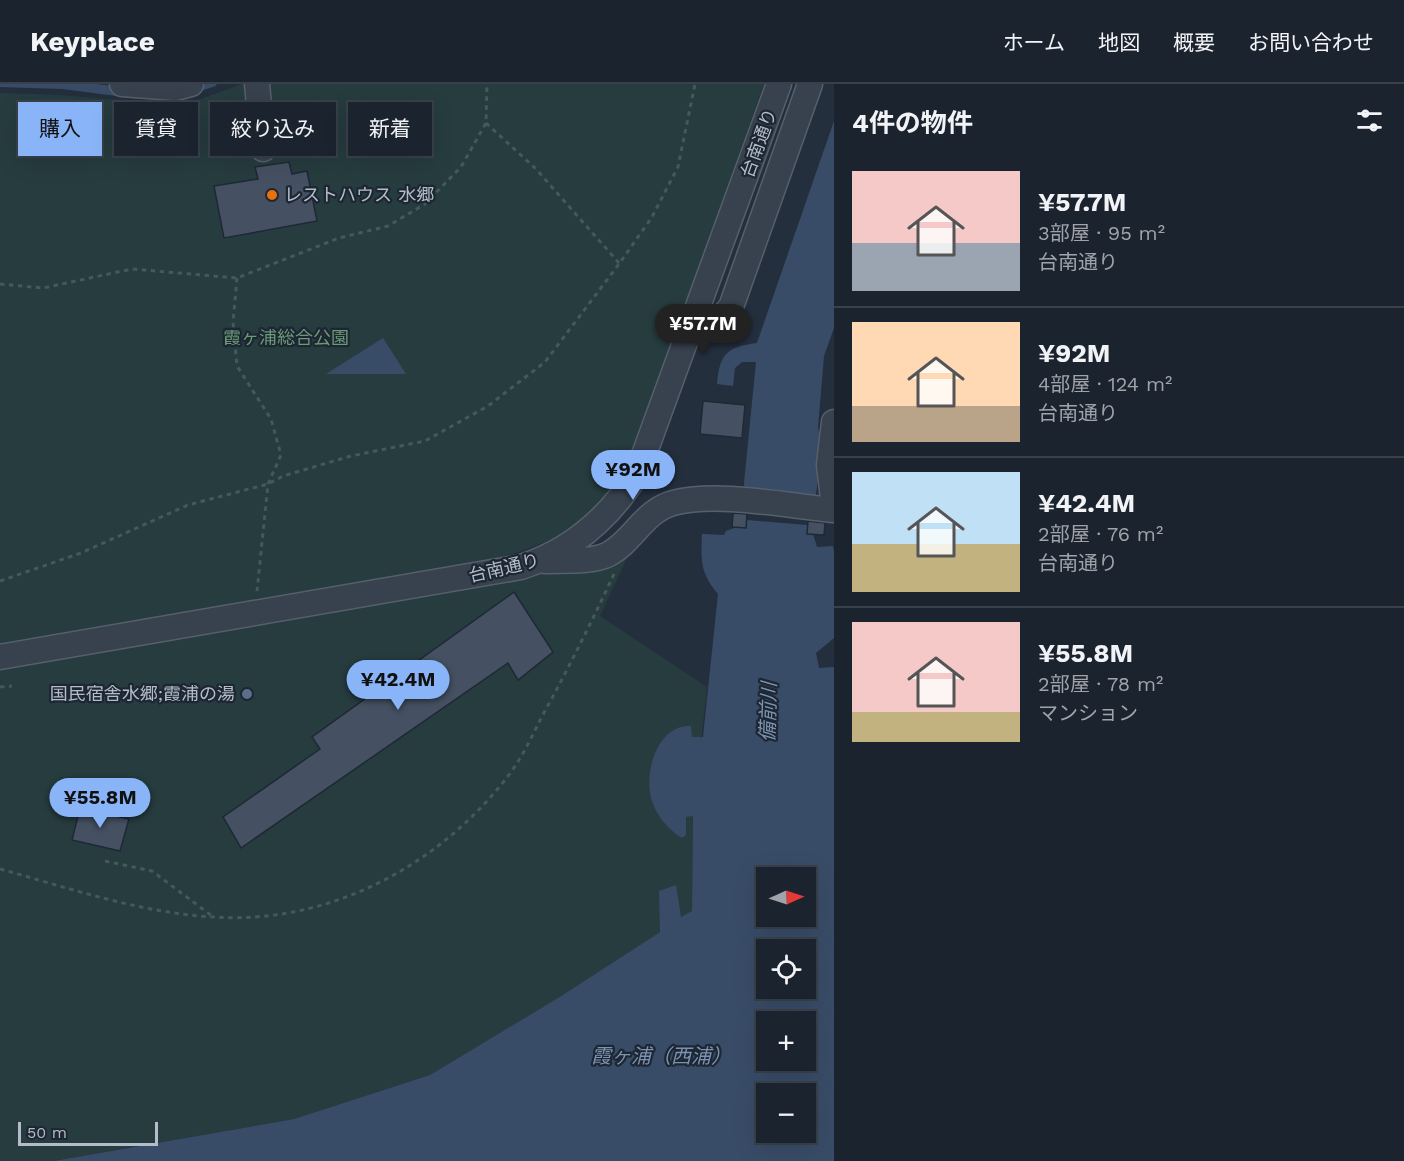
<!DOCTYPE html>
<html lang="ja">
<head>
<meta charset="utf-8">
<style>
	:root { --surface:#1b232e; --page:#242b36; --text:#f1f3f6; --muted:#a0a4aa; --line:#39404a; --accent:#8ab4f8 }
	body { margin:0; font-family:"Work Sans","Noto Sans JP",sans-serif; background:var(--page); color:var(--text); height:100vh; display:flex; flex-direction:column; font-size:22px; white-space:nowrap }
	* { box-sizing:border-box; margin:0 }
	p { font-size:20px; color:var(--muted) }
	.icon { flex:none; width:33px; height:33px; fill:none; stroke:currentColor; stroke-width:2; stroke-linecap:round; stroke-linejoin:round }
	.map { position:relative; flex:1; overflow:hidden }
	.panel { display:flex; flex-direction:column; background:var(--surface); width:570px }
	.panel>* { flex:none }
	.hud { position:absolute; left:18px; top:18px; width:570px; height:54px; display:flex; gap:12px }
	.needle { width:39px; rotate:87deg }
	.tools { position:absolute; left:756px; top:783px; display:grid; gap:12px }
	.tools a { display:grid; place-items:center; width:60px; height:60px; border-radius:0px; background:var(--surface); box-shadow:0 6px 24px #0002,0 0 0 2px var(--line); font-size:30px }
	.scale { position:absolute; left:18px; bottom:15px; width:140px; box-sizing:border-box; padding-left:6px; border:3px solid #b4bcc9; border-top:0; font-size:16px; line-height:21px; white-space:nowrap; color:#b4bcc9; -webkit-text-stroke:4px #1d2633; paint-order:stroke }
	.price { position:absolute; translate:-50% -51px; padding:0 14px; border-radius:21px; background:var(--accent); color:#111; font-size:20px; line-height:39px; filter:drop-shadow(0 2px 3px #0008) }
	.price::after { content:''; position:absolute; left:50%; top:36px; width:18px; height:14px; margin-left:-9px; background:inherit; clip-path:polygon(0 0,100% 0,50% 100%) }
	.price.current { background:#222; color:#fff }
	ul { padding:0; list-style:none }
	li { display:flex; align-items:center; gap:18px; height:150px; padding:0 18px }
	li+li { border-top:2px solid var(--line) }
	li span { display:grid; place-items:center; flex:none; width:168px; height:120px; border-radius:0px; color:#555 }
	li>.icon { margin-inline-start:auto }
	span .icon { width:72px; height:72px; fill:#fffc; stroke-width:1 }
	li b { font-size:26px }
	h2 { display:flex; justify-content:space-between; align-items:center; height:72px; padding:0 18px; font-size:26px }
	.tag { padding:0 21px; border-radius:0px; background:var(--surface); box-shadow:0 6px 24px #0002,0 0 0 2px var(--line); font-size:21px; line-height:54px }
	.tag.current { background:var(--accent); color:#111 }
	header { display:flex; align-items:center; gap:36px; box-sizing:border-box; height:84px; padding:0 30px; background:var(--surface); border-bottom:2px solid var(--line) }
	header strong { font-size:28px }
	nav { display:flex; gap:33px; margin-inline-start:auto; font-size:21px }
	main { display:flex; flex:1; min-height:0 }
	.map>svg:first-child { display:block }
</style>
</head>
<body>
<header>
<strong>Keyplace</strong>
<nav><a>ホーム</a><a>地図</a><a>概要</a><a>お問い合わせ</a></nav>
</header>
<main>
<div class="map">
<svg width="834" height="1077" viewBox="0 0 834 1077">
	<rect width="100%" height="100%" fill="#242f3e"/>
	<path fill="#263c3f" d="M242,0H764L629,378C618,394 607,414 593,428C568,452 533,463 500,474L234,522L0,561V9L62,11L170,21L195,17Z
		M627,474L600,532L707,603L693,732L692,827L558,914L430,991L294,1035L54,1077H0V581Z"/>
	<path fill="#394c67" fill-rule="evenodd" d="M0,0H96L141,5L140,15L62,5L0,3Z
		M834,37V244L824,272L818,343L822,365L813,433L746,427L744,399L756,278H742L735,284L733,302L717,300C720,269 727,263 757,259Z
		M383,254L406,290H326Z
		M747,436L807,441V450H813L817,463L833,462L834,467V554L816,569L819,584L834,583V1077H54L294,1035L430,991L558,914L660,848L659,807L676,801L681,833L692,827L693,732L686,733V751L682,754C667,745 656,731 651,714C644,687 658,640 691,642L692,653H703L718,510C700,488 701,477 702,450L724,451L726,447L737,443L746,444ZM766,794H806V832H766ZM766,866H806V904H766ZM766,938H806V976H766ZM766,1010H806V1048H766Z"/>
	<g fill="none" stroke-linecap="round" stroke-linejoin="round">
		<path stroke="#394c67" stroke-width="5" d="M196,6L214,0"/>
	</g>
	<path fill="#455162" stroke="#1f2835" stroke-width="1.5" d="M289,78L292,90L307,87L317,137L224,154L214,102L258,95L255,83Z
		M703,317L745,321L742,354L700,350Z
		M733,429L747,430L746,444L732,443Z
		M808,437L825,439L824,451L807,450Z
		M514,508L553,568L518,596L508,579L241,764L223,733L320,665L312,653Z
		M80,724L129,735L120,767L72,756Z"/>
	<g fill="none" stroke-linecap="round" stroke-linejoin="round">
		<defs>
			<path id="minor" d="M122,0L176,4L191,0
				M257,0L263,65
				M692,240L714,242L731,223L810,0
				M834,338L829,381L834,423
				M545,477C564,476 591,479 609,470C634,456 644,427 673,419C717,407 788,422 834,426
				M0,573L521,483C571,467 609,434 637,390L779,0"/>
		</defs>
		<use href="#minor" stroke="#565f6c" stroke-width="27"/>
		<path stroke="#44595c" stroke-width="3" stroke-dasharray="4.5 4.5" stroke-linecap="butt" d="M486,39L536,85L619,179
			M237,194L233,238L237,282L271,335L281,371L268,400L257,507
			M0,200L43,204L132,185L237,194L339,154L388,142L425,120L461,83L486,39L487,0
			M0,497L81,469L188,421L268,400L283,392L351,372L425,357L488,322L545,278L619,180L652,133L678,83L695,0
			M0,603L12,602
			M105,777L152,787L212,832
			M0,785C69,804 141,829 213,833C329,841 442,781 511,688C527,666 537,640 551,616C573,575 594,533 614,490"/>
		<use href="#minor" stroke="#38414e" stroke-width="24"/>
	</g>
	<circle fill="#e8710a" stroke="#1d2633" stroke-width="2" cx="272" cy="111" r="6"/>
	<circle fill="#5c6f8a" stroke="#1d2633" stroke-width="2" cx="247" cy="610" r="6"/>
	<g text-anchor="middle" stroke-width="4.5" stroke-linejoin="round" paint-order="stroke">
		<g font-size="18" fill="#b4bcc9" stroke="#1d2633">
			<text transform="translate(759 59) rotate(-70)" y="6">台南通り</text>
			<text transform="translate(504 484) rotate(-13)" y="6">台南通り</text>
		</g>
		<g font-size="18" fill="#b4bcc9" stroke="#1d2633" text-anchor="start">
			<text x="284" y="117">レストハウス 水郷</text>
			<text x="235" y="616" text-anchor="end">国民宿舎水郷;霞浦の湯</text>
		</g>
		<g font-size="18" fill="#6b9a76" stroke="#1d2633">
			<text x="286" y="260">霞ヶ浦総合公園</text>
		</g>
		<g font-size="20" font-style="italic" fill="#7c92b1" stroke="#1d2633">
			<text transform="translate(768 628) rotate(-88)" y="7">備前川</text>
			<text x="661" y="979">霞ヶ浦（西浦）</text>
		</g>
	</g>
</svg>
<div class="tools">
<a><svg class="needle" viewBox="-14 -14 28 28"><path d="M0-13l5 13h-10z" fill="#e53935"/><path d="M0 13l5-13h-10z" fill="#a0a4aa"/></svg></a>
<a><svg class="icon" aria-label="locate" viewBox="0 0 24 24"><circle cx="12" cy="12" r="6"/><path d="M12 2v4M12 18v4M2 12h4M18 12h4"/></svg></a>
<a>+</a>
<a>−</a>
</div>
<div class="scale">50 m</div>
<b class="price current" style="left:703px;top:271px">¥57.7M</b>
<b class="price" style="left:633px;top:417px">¥92M</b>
<b class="price" style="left:398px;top:627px">¥42.4M</b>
<b class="price" style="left:100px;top:745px">¥55.8M</b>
<div class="hud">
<a class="tag current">購入</a>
<a class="tag">賃貸</a>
<a class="tag">絞り込み</a>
<a class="tag">新着</a>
</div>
</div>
<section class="panel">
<h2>4件の物件<svg class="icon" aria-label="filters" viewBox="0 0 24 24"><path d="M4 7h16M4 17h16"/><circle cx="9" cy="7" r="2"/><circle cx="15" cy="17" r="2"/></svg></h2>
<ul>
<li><span style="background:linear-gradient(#f6c9c9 60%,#9aa5b1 0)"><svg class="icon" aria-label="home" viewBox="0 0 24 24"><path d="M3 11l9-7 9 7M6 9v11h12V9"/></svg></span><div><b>¥57.7M</b><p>3部屋 · 95 m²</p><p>台南通り</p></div></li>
<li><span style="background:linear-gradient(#ffd9b3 70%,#b9a48a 0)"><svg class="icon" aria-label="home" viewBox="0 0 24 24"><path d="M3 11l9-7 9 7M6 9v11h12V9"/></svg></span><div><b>¥92M</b><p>4部屋 · 124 m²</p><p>台南通り</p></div></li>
<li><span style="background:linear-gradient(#bfe0f5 60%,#c2b280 0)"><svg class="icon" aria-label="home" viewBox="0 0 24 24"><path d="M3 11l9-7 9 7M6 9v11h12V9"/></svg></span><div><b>¥42.4M</b><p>2部屋 · 76 m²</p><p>台南通り</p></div></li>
<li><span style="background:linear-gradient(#f6c9c9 75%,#c2b280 0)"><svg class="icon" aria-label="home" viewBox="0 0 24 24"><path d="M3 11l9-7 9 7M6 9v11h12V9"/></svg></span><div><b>¥55.8M</b><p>2部屋 · 78 m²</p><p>マンション</p></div></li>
</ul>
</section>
</main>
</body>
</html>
